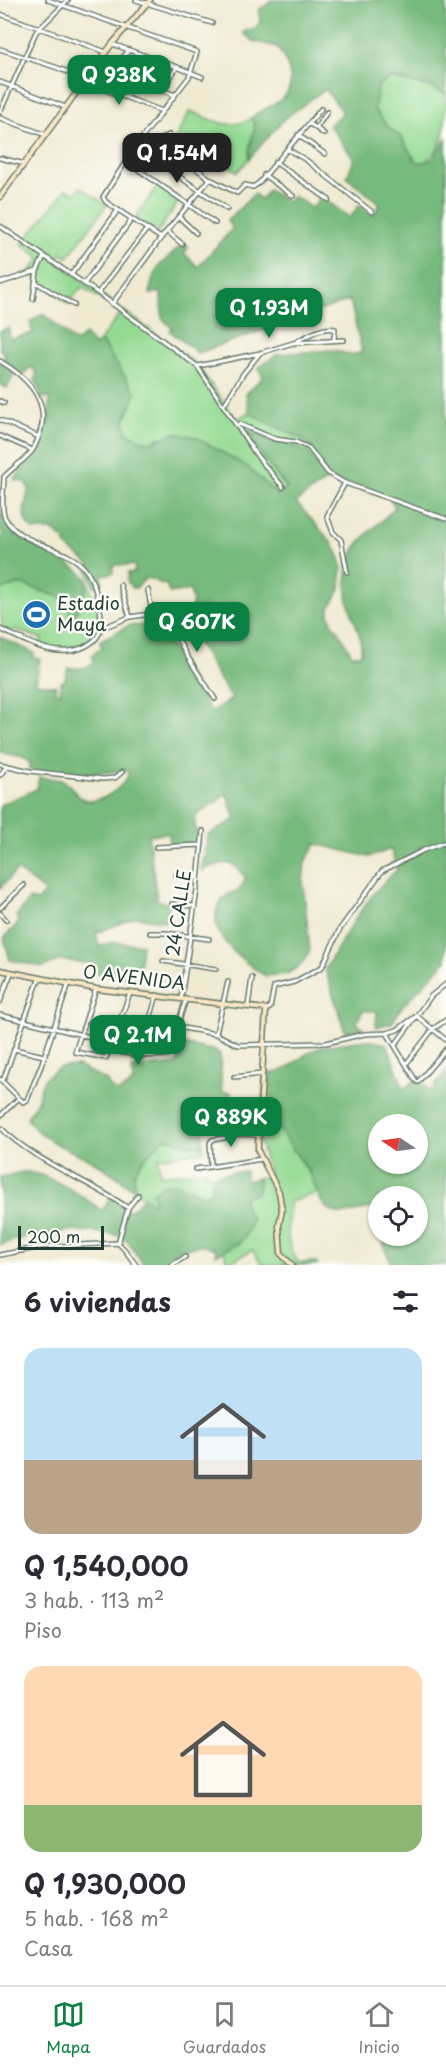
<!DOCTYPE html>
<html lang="es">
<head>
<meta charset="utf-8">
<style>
	:root { --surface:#fff; --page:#f7f7f7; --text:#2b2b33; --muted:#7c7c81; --line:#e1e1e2; --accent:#0b8043 }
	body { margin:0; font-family:"Playpen Sans",sans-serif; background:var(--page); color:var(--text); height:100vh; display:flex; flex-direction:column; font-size:22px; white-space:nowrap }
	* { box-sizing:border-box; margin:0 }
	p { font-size:20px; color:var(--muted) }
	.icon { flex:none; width:33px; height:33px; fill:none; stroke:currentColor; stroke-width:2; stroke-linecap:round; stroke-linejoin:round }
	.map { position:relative; height:1265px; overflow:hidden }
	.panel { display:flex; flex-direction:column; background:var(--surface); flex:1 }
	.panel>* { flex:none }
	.needle { width:39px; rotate:283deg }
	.fabs { position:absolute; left:368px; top:1114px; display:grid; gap:12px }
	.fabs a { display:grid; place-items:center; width:60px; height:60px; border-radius:50%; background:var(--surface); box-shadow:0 2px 4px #0004; font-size:30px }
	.scale { position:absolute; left:18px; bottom:15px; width:86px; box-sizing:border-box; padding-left:6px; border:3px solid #1f3d34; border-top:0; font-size:16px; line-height:21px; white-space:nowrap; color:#1f3d34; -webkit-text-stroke:4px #fdfcf7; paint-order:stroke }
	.price { position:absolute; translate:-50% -51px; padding:0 14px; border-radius:12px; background:var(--accent); color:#fff; font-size:20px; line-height:39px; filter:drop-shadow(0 2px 3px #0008) }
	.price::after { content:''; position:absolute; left:50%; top:36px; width:18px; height:14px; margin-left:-9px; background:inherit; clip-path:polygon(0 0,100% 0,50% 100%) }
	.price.selected { background:#222; color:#fff }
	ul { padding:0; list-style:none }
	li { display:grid; align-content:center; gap:12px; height:318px; padding:0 24px }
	li span { display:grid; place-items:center; height:186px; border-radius:18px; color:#555 }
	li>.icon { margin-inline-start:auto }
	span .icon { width:108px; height:108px; fill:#fffc; stroke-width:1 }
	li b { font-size:26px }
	h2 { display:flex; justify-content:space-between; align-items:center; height:72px; padding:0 24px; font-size:26px }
	.tab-bar { display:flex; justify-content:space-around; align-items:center; height:84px; border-top:2px solid var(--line); background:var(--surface); font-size:16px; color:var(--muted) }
	.tab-bar a { display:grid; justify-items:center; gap:3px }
	.tab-bar .selected { color:var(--accent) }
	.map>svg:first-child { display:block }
</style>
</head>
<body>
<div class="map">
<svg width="446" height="1265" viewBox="0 0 446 1265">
	<rect width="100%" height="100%" fill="#fdfcf7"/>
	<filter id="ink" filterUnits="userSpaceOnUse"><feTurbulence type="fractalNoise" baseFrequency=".0167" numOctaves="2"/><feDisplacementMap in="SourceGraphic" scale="12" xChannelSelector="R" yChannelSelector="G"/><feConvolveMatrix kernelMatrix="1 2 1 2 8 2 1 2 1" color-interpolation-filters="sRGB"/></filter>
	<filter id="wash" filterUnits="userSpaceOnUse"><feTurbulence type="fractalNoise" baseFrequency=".008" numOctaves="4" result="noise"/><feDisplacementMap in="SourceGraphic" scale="24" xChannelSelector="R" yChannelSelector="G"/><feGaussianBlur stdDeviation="1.35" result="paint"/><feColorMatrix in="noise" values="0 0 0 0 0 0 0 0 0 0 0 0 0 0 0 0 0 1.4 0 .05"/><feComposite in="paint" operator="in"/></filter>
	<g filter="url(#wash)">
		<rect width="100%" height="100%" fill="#f0ead2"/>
		<path fill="#94da93" stroke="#5a8c64" stroke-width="1.5" d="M390,78L432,87L446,94C446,120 446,152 422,163L415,160L401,137L388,127L374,109L378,86Z
			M190,111C211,119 230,132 251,118L255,125C253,137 248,146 249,159L237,172L225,162L218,167L174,141Z
			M158,185L180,200L157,233L135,218Z
			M80,187L107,205L67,258L61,253L56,261L194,362L201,370L236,420L249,412C265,425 298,432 310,446C318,455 323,468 329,479L309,454L301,449L262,438L249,431L248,436C262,453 272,472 287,488L279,496L245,465L195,437L158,438L153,442L143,441L128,434L124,423L136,393L100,340L121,313L82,287L68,304L29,273L40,258L22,244L66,189L75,194Z
			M87,579C91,592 99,606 99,620C101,651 60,652 40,644L42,639L14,629L12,633L3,628L0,613V590L18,585H24L66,599L68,602L70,617H75L88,584Z
			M264,1072L271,1073L270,1088L274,1118L310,1175L318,1193L291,1201C286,1224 284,1244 299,1263L314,1262L318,1265H263L252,1250L227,1264L224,1250L239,1244L252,1219L245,1208L244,1197L259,1182L258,1178L270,1175L260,1142Z
			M165,1138L187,1144L203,1146L204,1151L158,1158L160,1175L207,1170V1175H212V1188L210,1193L204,1195L196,1192L152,1203L135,1191L134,1175L141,1162Z"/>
		<path fill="#77ba7d" stroke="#4b7c58" stroke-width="1.5" fill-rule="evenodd" d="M270,0H446V94L432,87L390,78L378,86L374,109L388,127L401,137L415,160L422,163L433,159L446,138V961L402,1007L392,1023L376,1027L377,1011H362L357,1023L363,1028L345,1032L325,969C346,935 366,895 397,870L391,849L369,857L316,844L305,862L303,883L310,950L301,965L287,974L266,976C251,968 225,947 218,930C211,911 220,895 239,890L246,879C234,856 220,863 201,871L208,835L236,819L227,794L195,816C193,826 199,834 198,845L169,844V833L148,835L157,900L169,904L167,922L136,917L96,933L99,946L114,942L142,945L138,978L92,973L93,964L60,960L43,967L10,960L4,938L19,922L16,916L30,899L37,901L45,892L17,870L0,888V805L37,789L39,777C47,778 57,778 64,781C71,785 75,794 81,798C98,808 122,788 129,774L125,770L92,774L29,770L30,763L23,758L0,753V637L34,653L33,657L40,659L36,683L56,686L55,692L60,693L61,682H64L68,668H85L94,662L92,655L102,647L99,641L130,625L149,626L151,631L160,628L211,712L232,699L189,629L194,628L191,606L193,604L190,590L169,593L167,585C159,584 154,579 146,578L136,588H132L127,582L128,573L135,572L134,565H113V573L101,575L102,584L94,586L87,568L90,565L64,544L66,541L51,530H33C18,518 26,504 29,488L23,481L14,480C34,453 53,433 49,397L42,399L35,379L37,375L31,366L23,375L3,359L6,355L0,350V331L9,328L10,339L33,333L30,322L43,313L76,343L85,334L95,346L100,340L136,393L124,423L128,434L143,441L152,442L175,433L195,437L245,465L279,496L287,487C272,472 262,453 248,436L247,432L270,441L301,449L309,454L327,476C323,467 317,455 311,447C300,433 265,425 249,412L246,394L263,377L258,368L278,354L333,350L352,355L362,352L350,300L198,353L170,331L172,328L162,318L161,292L150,294C152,265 164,262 184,243L189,247L184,253L198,267L233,228L227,221L254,194L261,199L269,190L287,202L293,196L313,208L321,196L350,218L359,205L373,215L380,204L347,177L354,159L329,125L343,112L325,89L283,120L249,159C248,146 253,137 255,125L251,118C260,110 271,107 280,100C299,86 288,63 277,47L253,41L243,33L248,29H255L260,22L259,10L267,5ZM329,479L389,498L395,507C384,521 366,532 356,547C346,562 344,588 349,605C354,622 363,637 361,654L352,655L338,630L333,625L329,614L330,607L340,590L342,565L339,556L332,543L296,502Z
			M0,362L14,374L7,388L0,385Z
			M0,509C5,543 67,554 87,579V588L72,619L70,617L68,602L66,599L24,585H18L0,590V542L3,534L0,529Z
			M367,1040L387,1044L404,1089L418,1078L431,1092L446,1070V1265H392L384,1247L383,1236H417V1197H378V1210C363,1204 348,1220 334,1212C330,1210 325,1208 323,1204C317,1195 315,1184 310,1174C299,1155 283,1140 274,1119C269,1106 270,1088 271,1073C288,1073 300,1055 316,1049C328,1044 354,1042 367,1040ZM378,1125H417V1164H378Z
			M182,1044L216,1051L220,1054L222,1092H231L225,1137H216L215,1128L203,1129V1146L187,1144L165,1138L141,1162L134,1175L135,1191C122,1180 108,1170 93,1161C70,1149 41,1142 27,1118L38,1099L40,1088L45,1078L60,1067L78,1066L107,1081L110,1087L117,1092L128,1087L133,1081L132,1068L177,1064Z
			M245,1171L246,1181L258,1178L259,1186L257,1193L244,1197L245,1208L252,1219C244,1247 237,1242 216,1255V1249L200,1245L178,1251L172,1254L165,1265H144L128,1242L118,1235L74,1230L25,1237L0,1245V1177C8,1176 15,1173 23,1172C44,1170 86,1198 102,1211L112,1196L131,1211L144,1197L152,1203L155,1201L152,1192C174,1175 182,1187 204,1195L210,1193L212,1188V1175Z"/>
	</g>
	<g filter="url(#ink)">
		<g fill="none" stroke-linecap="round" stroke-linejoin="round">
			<defs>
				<path id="street" d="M48,0L197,52L189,77L138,143L103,197L106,202L161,238
					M136,0L212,23
					M0,14L106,52
					M112,44L177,67L202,77
					M0,49L55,67L86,79
					M96,66L175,95
					M112,71L129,50
					M131,78L144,55
					M0,82L65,107
					M84,82L162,111
					M146,84L160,61
					M162,90L177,67
					M0,112L36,32L68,0
					M0,118L46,135
					M309,123L324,134
					M317,127L327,112
					M298,135L325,154
					M159,140L210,179L237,193L245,185L253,187L259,183L321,109
					M287,149L306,160L372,212
					M134,150H140L169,135
					M140,150L227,209
					M0,158L25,164
					M126,161L215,223
					M275,162L329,200
					M264,175L293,196
					M179,217L196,233
					M0,226L98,293L197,366L257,456L283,487
					M168,232L182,244
					M71,275L118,210
					M35,282L74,305
					M0,283L37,271
					M84,284L132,219
					M98,293L147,229
					M33,299L37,271L44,256
					M112,304L161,238L210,179
					M294,343C305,337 322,326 335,329L334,339
					M0,361C25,376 49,398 41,429C39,436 37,444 32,451C24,461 13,467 4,477
					M198,366L260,353L293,343L344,340
					M0,401L4,403
					M224,405L243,374L260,353
					M0,420L39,437
					M239,424L275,439L296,442L309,448L328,473L345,483L446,519
					M0,436L32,450
					M345,483L327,516L333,532L341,540L347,572
					M120,585L130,617
					M148,590L152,612
					M170,611C175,645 197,670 215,699
					M102,628L130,617L184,609
					M0,629C27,641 57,661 86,646C98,640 104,629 101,616C99,602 94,580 85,569C66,545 21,547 5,518C0,507 4,489 4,477
					M0,764L30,771L103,779L115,778L122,772
					M0,775L7,766
					M156,847L201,845
					M176,875L198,878
					M172,904L194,906
					M0,908L24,885
					M0,913L6,920
					M150,933H165L209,939
					M163,961L216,969
					M96,989L75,1052L106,1058L130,993
					M181,999L197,890L203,831
					M0,1002L11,973
					M248,1006L252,978
					M266,1009L270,1008L274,987L294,982L322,967L340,929L382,871L424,850L446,842
					M0,1015L111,1042
					M118,1021L178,1027L216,1034L238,1045L326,1043L364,1034L387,1033L397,1030L415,1017H418L446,1040
					M216,1033L228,982
					M387,1033L416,1081L418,1082L446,1049
					M395,1045L431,996L446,984
					M14,1049L44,1056
					M109,1050L139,1056L168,1055L186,999
					M139,1056L157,995
					M406,1064L433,1029L446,1020
					M234,1077L262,1074
					M0,1079L23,1102L27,1100L41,1066L69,983
					M2,1081L4,1078L39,979
					M239,1106L260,1104
					M0,1116L18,1099
					M0,1127C33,1161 88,1180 128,1208
					M211,1167L210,1143L212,1140L229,1137L233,1134L258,1135
					M196,1169L262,1159
					M118,1243L128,1208L138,1195
					M0,1255L41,1247L118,1243L124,1249L136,1265
					M172,1265L185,1257"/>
				<path id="secondary" d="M0,197L112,44L150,0
					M0,970L96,989L266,1009L258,1145V1151L279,1192L282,1210L279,1225L281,1254L292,1265"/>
			</defs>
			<use href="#street" stroke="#687a6b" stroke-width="6"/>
			<use href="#secondary" stroke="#687a6b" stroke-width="7"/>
			<use href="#street" stroke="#fff" stroke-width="3"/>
			<use href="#secondary" stroke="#fae7c3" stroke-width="4"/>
		</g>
	</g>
	<defs>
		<symbol id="stadium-disc" viewBox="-11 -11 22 22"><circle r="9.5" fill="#1f6fb2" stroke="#fdfcf7"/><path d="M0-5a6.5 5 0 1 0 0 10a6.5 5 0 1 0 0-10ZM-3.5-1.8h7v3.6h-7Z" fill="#fff"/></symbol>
	</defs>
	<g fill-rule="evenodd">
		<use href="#stadium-disc" x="20" y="598" width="33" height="33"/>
	</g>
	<g text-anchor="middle" stroke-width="5" stroke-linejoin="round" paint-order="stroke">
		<g font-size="18" fill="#1f3d34" stroke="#fdfcf7" text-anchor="start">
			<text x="57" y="610">Estadio<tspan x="57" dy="21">Maya</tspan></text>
		</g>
		<g font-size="18" fill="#1f3d34" stroke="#fdfcf7">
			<text transform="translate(179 913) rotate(-82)" y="6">24 CALLE</text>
			<text transform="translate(134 978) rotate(7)" y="6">0 AVENIDA</text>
		</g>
	</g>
</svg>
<div class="fabs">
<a><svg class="needle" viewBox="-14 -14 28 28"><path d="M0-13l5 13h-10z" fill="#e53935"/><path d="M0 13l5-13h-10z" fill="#7c7c81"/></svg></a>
<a><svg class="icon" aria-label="locate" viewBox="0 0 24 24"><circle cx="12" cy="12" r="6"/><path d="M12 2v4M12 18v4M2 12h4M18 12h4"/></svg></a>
</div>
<div class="scale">200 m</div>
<b class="price" style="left:119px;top:106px">Q 938K</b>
<b class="price selected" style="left:177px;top:184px">Q 1.54M</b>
<b class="price" style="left:269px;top:339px">Q 1.93M</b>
<b class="price" style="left:197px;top:653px">Q 607K</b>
<b class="price" style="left:138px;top:1066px">Q 2.1M</b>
<b class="price" style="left:231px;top:1148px">Q 889K</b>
</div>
<section class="panel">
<h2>6 viviendas<svg class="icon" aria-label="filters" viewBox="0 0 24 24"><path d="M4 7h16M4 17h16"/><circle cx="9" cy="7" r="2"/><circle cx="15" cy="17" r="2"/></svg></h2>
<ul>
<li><span style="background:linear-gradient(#bfe0f5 60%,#b9a48a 0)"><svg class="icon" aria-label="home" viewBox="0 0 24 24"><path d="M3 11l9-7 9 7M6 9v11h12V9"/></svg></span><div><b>Q 1,540,000</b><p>3 hab. · 113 m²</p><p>Piso</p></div></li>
<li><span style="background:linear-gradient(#ffd9b3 75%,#8fb573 0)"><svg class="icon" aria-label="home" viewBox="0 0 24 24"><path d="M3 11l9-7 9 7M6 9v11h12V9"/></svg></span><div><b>Q 1,930,000</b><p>5 hab. · 168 m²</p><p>Casa</p></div></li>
</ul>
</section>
<nav class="tab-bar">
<a class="selected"><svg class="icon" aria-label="map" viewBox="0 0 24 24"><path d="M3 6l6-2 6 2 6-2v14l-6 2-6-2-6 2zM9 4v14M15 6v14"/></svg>Mapa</a>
<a><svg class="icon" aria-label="saved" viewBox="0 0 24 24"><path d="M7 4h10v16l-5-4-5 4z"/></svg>Guardados</a>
<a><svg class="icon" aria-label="home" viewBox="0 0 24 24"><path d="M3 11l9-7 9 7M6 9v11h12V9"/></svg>Inicio</a>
</nav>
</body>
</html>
